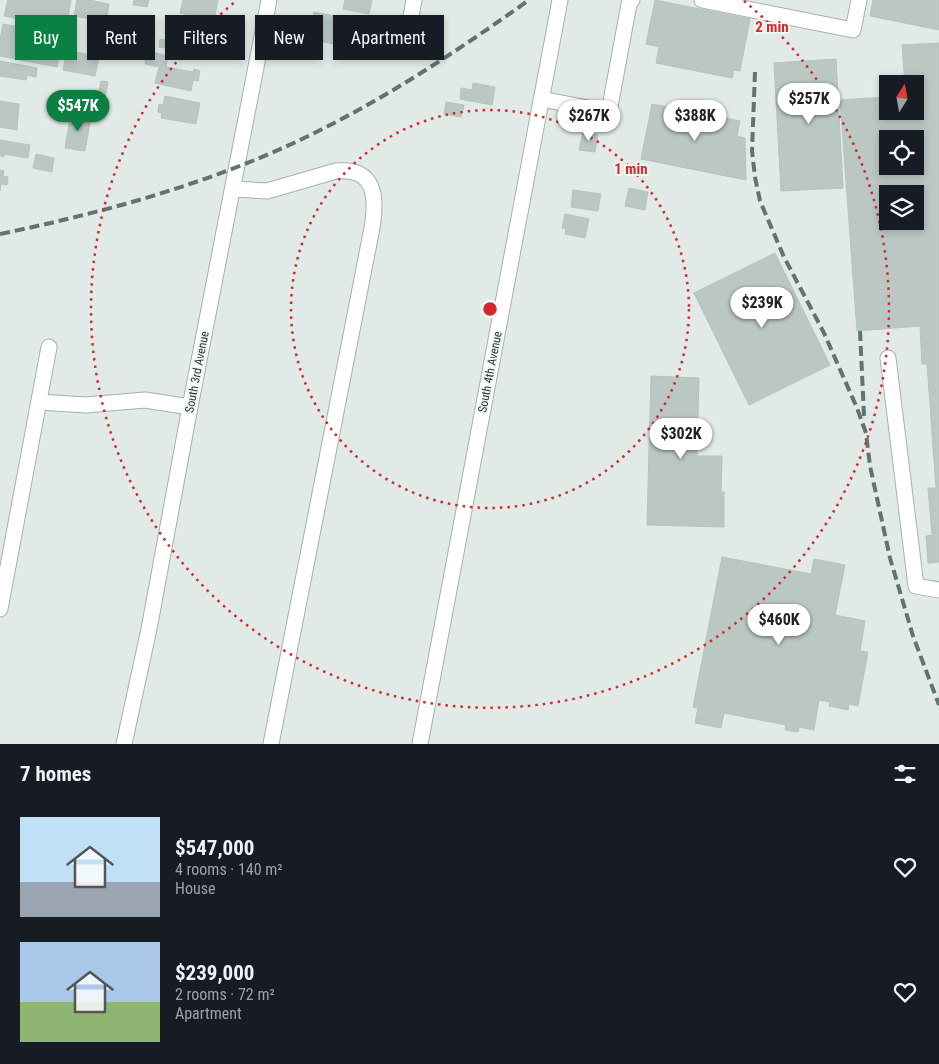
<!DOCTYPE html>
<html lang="en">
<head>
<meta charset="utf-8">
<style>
	:root { --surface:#171b24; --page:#20242c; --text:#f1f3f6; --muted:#9ea1a6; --accent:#0b8043 }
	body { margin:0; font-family:"Roboto Condensed",sans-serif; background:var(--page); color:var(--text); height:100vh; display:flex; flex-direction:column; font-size:19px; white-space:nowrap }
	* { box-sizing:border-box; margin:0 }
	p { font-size:16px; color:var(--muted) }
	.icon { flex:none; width:28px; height:28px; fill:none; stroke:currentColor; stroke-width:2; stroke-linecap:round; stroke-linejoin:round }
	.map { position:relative; height:744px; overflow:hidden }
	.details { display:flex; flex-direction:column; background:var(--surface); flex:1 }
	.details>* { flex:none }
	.banner { position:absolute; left:15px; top:15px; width:500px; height:45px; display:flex; gap:10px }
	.needle { width:32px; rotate:11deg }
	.buttons { position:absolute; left:879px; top:75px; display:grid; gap:10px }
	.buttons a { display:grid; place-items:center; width:45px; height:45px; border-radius:0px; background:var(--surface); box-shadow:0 2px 8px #0003; font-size:25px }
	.price { position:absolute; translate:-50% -42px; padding:0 11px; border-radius:18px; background:#fff; color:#222; font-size:16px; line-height:32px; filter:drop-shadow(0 1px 2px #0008) }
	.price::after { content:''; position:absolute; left:50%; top:30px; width:15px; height:11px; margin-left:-8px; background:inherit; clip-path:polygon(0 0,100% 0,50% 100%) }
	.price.current { background:var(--accent); color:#fff }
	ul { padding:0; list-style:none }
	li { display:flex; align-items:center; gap:15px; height:125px; padding:0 20px }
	li span { display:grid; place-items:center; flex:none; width:140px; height:100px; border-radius:0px; color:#555 }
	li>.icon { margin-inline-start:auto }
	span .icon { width:60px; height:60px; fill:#fffc; stroke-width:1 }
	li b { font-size:21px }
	h2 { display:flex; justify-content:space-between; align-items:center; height:60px; padding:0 20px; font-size:21px }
	.tag { padding:0 18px; border-radius:0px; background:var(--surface); box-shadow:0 2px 8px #0003; font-size:18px; line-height:45px }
	.tag.current { background:var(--accent); color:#fff }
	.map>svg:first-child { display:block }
</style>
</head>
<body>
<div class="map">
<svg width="939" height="744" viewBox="0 0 939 744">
	<rect width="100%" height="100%" fill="#e1eae6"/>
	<path fill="#bac7c3" stroke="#b5c3bd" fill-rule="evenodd" d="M8,0H71L66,28L4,16Z
		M77,0H89L109,4L106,22L74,16Z
		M134,0H149L147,7L133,5Z
		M183,0H218L214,20L180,13Z
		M345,0H372L369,14L343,9Z
		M655,0L750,19L740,71L734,70L732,78L656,63L659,47L646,44Z
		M873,0H939V30L870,16Z
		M314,12L355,20L350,47L309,39Z
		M3,24L63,36L57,67L0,56V39Z
		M188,24L207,27V30L216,33L212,52L190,49L188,47V43L181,41L183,26L188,27Z
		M160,39L168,40L167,48L159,47Z
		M939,43V562L928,563L926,536L932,535L928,488H936L927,364H922L920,326L857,331L840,100L888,97V111H915V84H905L902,45ZM888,139H915V166H888ZM888,194H915V221H888Z
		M67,50L99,57L95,76L63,70Z
		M147,51L168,56L166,67L193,72L194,69L200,71L198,81L193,80L191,91L155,83L159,67L145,64Z
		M836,59L843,188L781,191L774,63Z
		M0,61L37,68L36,77L27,75L26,80L0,76Z
		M101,81L108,82L105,97L98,95Z
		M473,83L495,87L492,105L460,99L461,88L472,90Z
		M73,95L94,100L91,114L70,110Z
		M165,96L200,103L196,124L161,118L162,113L158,112L159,104L163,105Z
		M0,101L19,104L17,130L0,127Z
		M446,102L464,105L461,117L444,114Z
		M652,104L740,121L737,136L745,138L746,180L641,159Z
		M71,113L91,117L85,151L65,148Z
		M583,132L598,135L595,152L579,150Z
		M0,140L30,145L28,158L4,154V157L0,156Z
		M36,154L54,158L52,172L33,168Z
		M0,170L4,171L3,176L8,177L7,185L1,184L0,191Z
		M629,188L648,192L645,210L625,206Z
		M573,190L601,194L598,211L571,207Z
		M565,214L589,219L585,238L565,234L566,229L562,228Z
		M775,253L830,365L749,405L694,293Z
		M651,376L699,378L697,456H722L721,492H724V527L647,525Z
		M722,557L811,574L814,559L845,565L835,615L865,621L860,651L868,652L858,706L849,704L848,710L829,706L830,702L819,700L814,730L799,727L798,732L785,730L786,725L724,713L721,728L695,723L698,708L693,707Z"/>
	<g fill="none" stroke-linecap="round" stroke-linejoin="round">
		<defs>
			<path id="minor" d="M702,0L853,30L859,0
				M409,27L414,0
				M541,99L609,112L629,4L632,0
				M233,189L267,191L336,171C376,167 377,198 372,228L271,744
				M888,358L916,586L939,590
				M39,402L86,405L145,400L190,407
				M0,609L49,347
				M124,744L149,629L190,407L269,0
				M420,744L560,0"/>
		</defs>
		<use href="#minor" stroke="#a5b1ad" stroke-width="17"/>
		<use href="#minor" stroke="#fff" stroke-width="15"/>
		<path stroke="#5e746f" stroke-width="4" stroke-dasharray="10 5" stroke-linecap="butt" d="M755,72L752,151L755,177L760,201L784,257L824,333L857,408L866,433L870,466L890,558L913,636L939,705
			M0,234C82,217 159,197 237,167C342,127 438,65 529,0
			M860,331L864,416"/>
	</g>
	<g fill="none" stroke="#d62828" stroke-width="2.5" stroke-dasharray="2.5 5">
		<circle cx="490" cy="309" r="199"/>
		<path d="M744 1A399 399 0 1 1 236 1"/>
	</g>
	<g text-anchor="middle" stroke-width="4" stroke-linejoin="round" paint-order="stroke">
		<g font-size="12" fill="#243934" stroke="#f1f7f4">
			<text transform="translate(197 372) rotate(-79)" y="4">South 3rd Avenue</text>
			<text transform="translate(490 372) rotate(-79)" y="4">South 4th Avenue</text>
		</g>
	</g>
	<circle cx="490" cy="309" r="8" fill="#d62828" stroke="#f1f7f4" stroke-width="2.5"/>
	<g font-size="15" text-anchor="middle" font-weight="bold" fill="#d62828" stroke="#f1f7f4" stroke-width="4" stroke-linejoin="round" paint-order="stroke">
		<text x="772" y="32">2 min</text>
		<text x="631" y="174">1 min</text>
	</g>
</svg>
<div class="buttons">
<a><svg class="needle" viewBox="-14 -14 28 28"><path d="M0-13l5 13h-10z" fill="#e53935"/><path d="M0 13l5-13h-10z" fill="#9ea1a6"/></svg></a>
<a><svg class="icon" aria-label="locate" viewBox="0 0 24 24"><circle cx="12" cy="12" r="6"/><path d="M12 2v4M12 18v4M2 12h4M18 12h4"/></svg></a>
<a><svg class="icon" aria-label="layers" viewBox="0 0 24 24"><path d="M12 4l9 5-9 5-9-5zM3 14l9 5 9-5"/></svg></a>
</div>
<b class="price" style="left:809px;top:125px">$257K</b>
<b class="price current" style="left:78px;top:132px">$547K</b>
<b class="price" style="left:589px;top:142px">$267K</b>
<b class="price" style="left:695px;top:142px">$388K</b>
<b class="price" style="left:762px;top:329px">$239K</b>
<b class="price" style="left:681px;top:460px">$302K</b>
<b class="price" style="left:779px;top:646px">$460K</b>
<div class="banner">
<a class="tag current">Buy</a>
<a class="tag">Rent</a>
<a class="tag">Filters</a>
<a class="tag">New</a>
<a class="tag">Apartment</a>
</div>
</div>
<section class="details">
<h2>7 homes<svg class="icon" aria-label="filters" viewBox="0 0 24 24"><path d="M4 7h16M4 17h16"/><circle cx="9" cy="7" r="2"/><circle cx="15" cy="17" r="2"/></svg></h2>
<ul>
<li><span style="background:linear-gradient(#bfe0f5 65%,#9aa5b1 0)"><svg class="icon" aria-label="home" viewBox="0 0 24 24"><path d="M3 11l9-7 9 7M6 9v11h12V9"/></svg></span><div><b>$547,000</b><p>4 rooms · 140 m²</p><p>House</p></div><svg class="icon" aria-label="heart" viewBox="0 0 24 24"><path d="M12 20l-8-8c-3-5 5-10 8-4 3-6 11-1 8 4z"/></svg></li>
<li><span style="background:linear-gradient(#a9c7e8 60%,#8fb573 0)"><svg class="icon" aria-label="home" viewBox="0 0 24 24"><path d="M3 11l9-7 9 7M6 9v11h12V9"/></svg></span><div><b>$239,000</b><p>2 rooms · 72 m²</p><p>Apartment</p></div><svg class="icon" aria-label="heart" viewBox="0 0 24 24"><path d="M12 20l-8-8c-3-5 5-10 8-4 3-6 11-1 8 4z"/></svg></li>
</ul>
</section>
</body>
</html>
